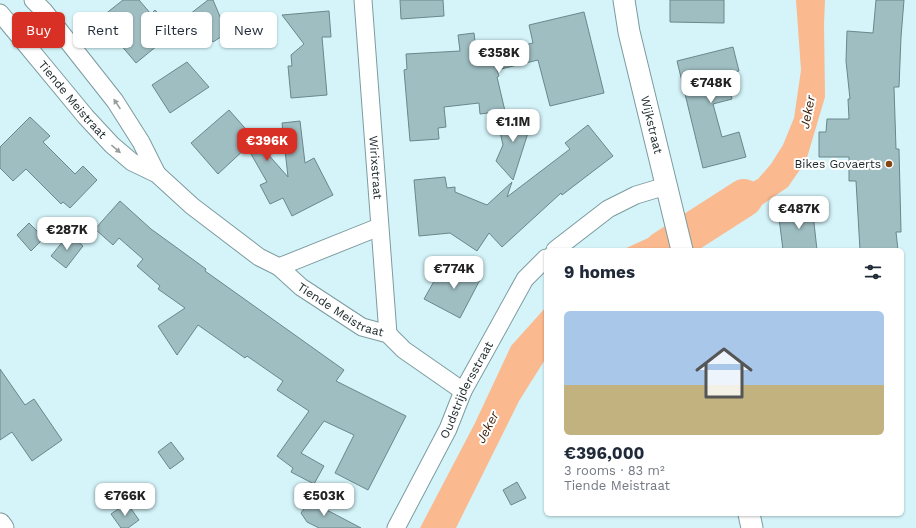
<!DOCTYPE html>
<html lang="en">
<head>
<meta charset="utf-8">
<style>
	:root { --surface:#fff; --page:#f6f6f7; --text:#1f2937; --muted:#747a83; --accent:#d93025 }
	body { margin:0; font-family:"Work Sans",sans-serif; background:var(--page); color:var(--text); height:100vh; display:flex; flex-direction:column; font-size:15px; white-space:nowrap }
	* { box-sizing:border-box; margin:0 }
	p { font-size:13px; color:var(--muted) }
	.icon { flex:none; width:22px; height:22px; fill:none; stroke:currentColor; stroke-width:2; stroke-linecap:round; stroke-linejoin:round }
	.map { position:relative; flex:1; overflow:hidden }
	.drawer { position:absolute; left:544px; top:248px; width:360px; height:268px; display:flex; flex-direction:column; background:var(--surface); border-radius:6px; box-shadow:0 1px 3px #0004 }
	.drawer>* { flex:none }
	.guide { position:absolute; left:12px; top:12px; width:380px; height:36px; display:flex; gap:8px }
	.price { position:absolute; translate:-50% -34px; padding:0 9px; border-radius:8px; background:#fff; color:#222; font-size:13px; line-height:26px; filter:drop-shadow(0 1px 2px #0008) }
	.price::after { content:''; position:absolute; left:50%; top:24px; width:12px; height:9px; margin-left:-6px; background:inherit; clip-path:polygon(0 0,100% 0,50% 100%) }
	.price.selected { background:var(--accent); color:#fff }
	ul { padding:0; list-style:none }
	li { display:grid; align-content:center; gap:8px; height:212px; padding:0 20px }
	li span { display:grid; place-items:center; height:124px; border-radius:6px; color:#555 }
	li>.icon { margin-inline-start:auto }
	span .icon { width:72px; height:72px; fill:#fffc; stroke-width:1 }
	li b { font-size:17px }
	h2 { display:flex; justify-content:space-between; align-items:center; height:48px; padding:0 20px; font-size:17px }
	.chip { padding:0 14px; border-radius:6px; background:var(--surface); box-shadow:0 1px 3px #0004; font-size:14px; line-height:36px }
	.chip.selected { background:var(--accent); color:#fff }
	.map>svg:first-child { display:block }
</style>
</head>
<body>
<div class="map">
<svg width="916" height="528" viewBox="0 0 916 528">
	<rect width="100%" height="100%" fill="#d4f4f9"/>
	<path fill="#fab98e" d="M796,0H825L824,24L825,97L806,161L788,187L747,215L704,240L695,212L758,179L771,164L783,145L794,118L801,70Z
		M659,233L666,250H622Z
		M546,307V358L519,401L456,528H420L475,423L511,346Z"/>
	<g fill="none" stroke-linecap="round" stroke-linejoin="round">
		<path stroke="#fab98e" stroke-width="38" d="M663,250L744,198"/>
	</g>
	<path fill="#9fbec2" stroke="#6a878b" d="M123,0H139L151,14L155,10L174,32L136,63L99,19Z
		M208,0H213L227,33L213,42L190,14Z
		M400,0H443L444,16L401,19Z
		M670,0H724V23L670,22Z
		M876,0H904L901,37L899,87H894L896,149H899L901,232H896L898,250H860L856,181H849V157H819V132H826L827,119H849L848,99H850L846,61L847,31L873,33Z
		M329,11L331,37H322L327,95L291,98L288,66H292L291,55L304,44L282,15Z
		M584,12L604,93L550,106L538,60L497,70L499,76L497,77L505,111L480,114L479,103L444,107L446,127L438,128L439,139L410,141L404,70L407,69L406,54L460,51L458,35L474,33L477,57L533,43L529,25Z
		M733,47L739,71L735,72L738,85L729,88L732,99L713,104L722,137L739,132L746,157L703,168L677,61Z
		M187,62L209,87L170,113L152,85Z
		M229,110L288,177L282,123L300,121L305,163L314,158L333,195L292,216L283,198L270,204L260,185L267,182L247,147L218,174L191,143Z
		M534,114L513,180L496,161L503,145L498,123Z
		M30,117L50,136L43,142L75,174L83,166L97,180L70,208L63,202L61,204L26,169L13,181L0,168V147Z
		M588,125L613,156L562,195L561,193L502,247L489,233L477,251L450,233L419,236L414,180L445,177L447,188L455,187V192L487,205L512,182L507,197L570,149L565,143Z
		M120,201L151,229L206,269L205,271L344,370L336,381L406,416L368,490L335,473L354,435L324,421L301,453L324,466L314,484L291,472L293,468L277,456L309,411L277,390L283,381L247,356L245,358L198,325L177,355L158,326L185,308L158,289L160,286L137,266L143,259L119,238L113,245L95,229Z
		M812,205L817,250H783L779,218L791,216L790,208Z
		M29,223L44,238L31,251L17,235Z
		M69,234L83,246L66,268L51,256Z
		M458,263L482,276L460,318L424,299L437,276L448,281Z
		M0,369L25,405L34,399L62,440L32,461L12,432L0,440Z
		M171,442L184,459L170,469L158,452Z
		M517,482L526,498L511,505L503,490Z
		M312,497L326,504L323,508L361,528H319L307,522L301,513Z
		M127,503L139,520L128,528H121L111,514Z"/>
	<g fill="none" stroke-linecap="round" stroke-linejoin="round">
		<defs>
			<g id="minor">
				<path d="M33,0L44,11L115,101L141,142L157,174"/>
				<path id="s1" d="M363,0L388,334"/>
				<path id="s2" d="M0,13L86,117L112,145L132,162L157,174L192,206L259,257L279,267L301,287L362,327L388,334L404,350L463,391"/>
				<path d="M555,250L608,209L636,195L666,186"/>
				<path d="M279,267L379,227"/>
				<path id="s3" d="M396,528L448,429L463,391L525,279L546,258"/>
			</g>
			<g id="tertiary">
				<path id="s4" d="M624,0L629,32L682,250"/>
				<path d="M749,514L752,528"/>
				<path d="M0,524L3,528"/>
			</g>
		</defs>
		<use href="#minor" stroke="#7d9b9f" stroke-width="19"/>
		<use href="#tertiary" stroke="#7d9b9f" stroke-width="23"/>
		<use href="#minor" stroke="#fff" stroke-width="17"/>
		<use href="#tertiary" stroke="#fff" stroke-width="21"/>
	</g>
	<defs><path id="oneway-solid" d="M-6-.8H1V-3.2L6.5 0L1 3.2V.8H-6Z"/></defs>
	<g fill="#989d9e">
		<use href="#oneway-solid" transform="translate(117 104) rotate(-124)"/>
		<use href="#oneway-solid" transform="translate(116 149) rotate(40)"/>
	</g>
	<circle fill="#86450f" stroke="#fff" stroke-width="1.5" cx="889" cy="164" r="4"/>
	<g text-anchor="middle" stroke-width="4" stroke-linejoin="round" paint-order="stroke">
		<g font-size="12" fill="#192527" stroke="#fff">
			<text dy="4" stroke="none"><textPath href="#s2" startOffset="113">Tiende Meistraat</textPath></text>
			<text dy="4" stroke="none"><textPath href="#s4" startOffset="128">Wijkstraat</textPath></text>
			<text dy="4" stroke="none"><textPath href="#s1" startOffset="168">Wirixstraat</textPath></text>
			<text dy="4" stroke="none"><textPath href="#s2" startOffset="457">Tiende Meistraat</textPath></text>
			<text dy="4" stroke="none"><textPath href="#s3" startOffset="155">Oudstrijdersstraat</textPath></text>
		</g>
		<g font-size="12" fill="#192527" stroke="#fff" text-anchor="end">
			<text x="881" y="168">Bikes Govaerts</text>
		</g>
		<g font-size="13" font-style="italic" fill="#44240d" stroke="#fff">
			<text transform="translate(807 112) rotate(-79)" y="5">Jeker</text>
			<text transform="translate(487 427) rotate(-63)" y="5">Jeker</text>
		</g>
	</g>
</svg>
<b class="price" style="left:499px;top:74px">€358K</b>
<b class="price" style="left:711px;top:104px">€748K</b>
<b class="price" style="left:513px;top:143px">€1.1M</b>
<b class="price selected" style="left:267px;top:162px">€396K</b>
<b class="price" style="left:799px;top:230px">€487K</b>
<b class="price" style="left:67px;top:251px">€287K</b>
<b class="price" style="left:454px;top:290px">€774K</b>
<b class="price" style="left:125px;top:517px">€766K</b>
<b class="price" style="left:324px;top:517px">€503K</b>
<div class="guide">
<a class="chip selected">Buy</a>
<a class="chip">Rent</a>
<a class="chip">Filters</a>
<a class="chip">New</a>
</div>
<section class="drawer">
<h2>9 homes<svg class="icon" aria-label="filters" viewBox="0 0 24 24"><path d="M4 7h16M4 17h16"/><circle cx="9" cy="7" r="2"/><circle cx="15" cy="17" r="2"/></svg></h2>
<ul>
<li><span style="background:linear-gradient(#a9c7e8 60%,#c2b280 0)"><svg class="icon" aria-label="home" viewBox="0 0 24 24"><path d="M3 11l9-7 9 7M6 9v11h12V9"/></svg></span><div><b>€396,000</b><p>3 rooms · 83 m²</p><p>Tiende Meistraat</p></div></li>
</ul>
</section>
</div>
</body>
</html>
